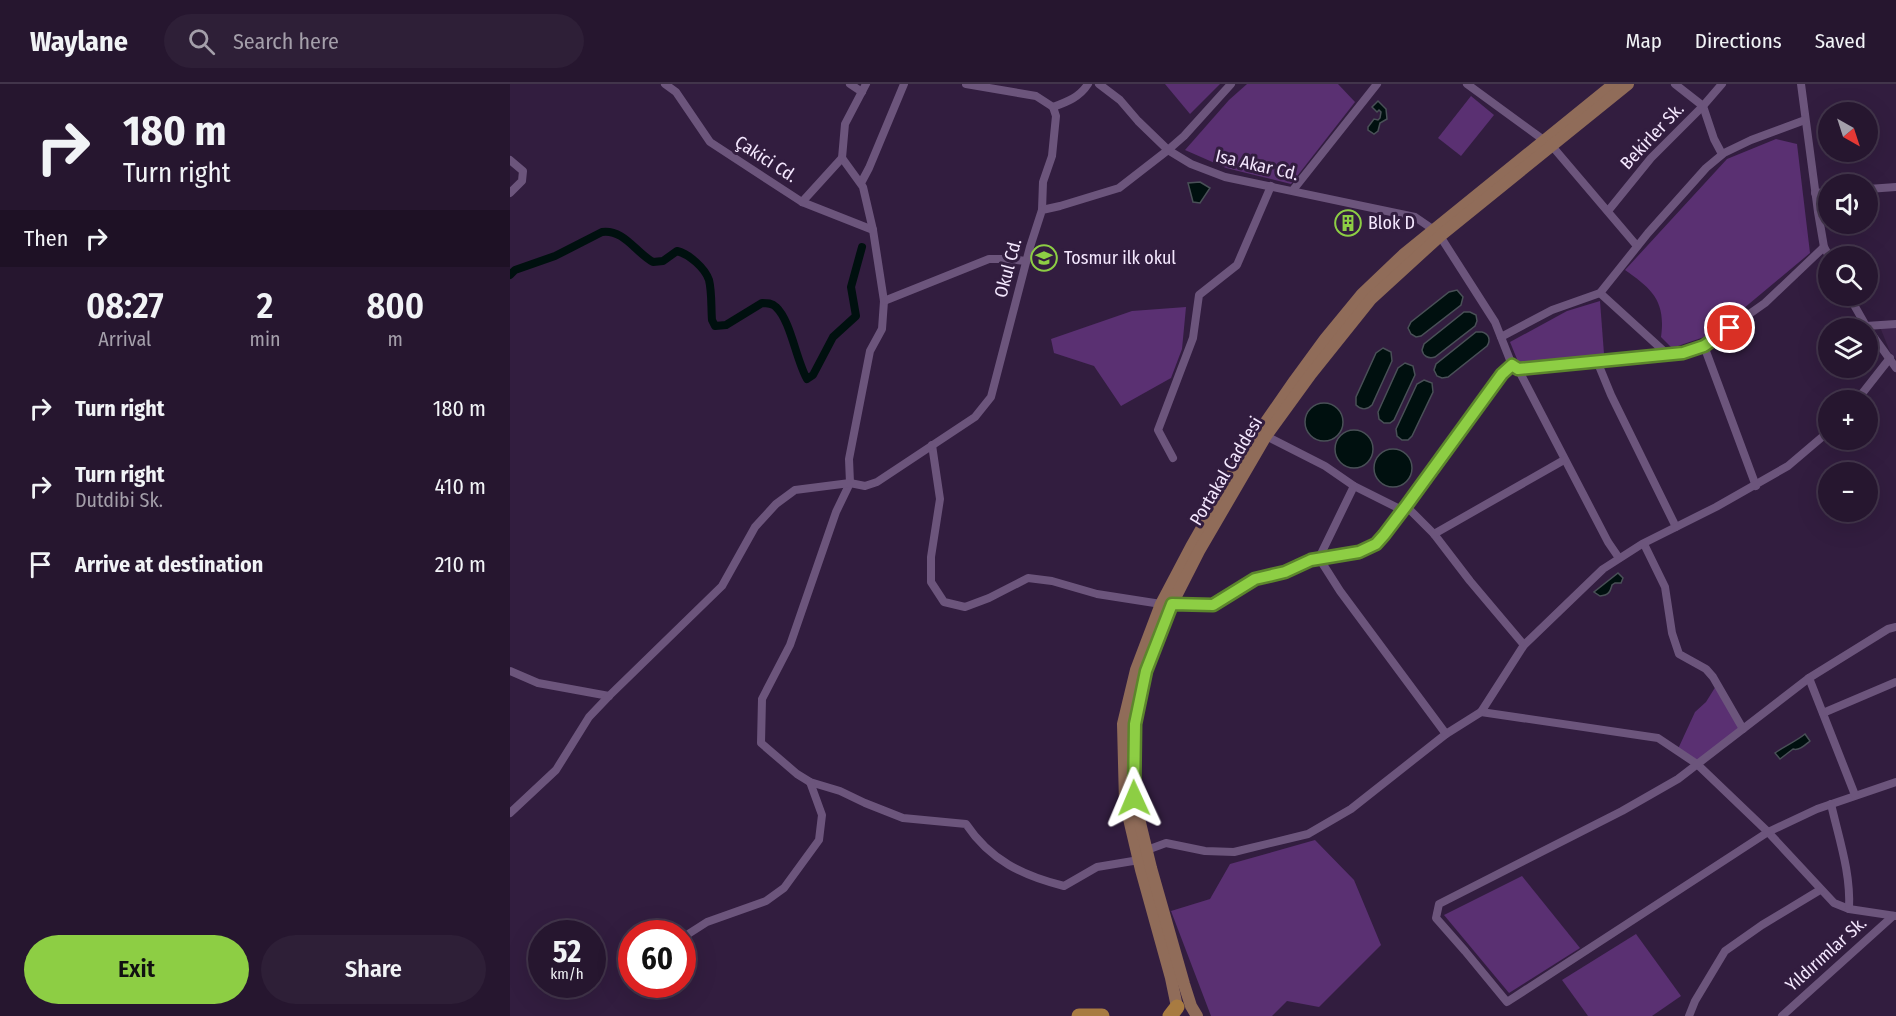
<!DOCTYPE html>
<html lang="en">
<head>
<meta charset="utf-8">
<style>
  :root { --surface:#26162f; --page:#2e1f37; --text:#f1f3f6; --muted:#a49faa; --line:#42354b; --accent:#8dce44 }
  body { margin:0; font-family:"Fira Sans Condensed",sans-serif; background:var(--page); color:var(--text); height:100vh; display:flex; flex-direction:column; font-size:22px; white-space:nowrap }
  * { box-sizing:border-box; margin:0 }
  p { font-size:20px; color:var(--muted) }
  .icon { flex:none; width:33px; height:33px; fill:none; stroke:currentColor; stroke-width:2; stroke-linecap:round; stroke-linejoin:round }
  .map { position:relative; flex:1; overflow:hidden }
  .details { display:flex; flex-direction:column; background:var(--surface); width:510px }
  .details>* { flex:none }
  .top-card { background:#26162f; color:var(--text); overflow:hidden }
  .needle { width:39px; rotate:141deg }
  .tools { position:absolute; left:1308px; top:18px; display:grid; gap:12px }
  .tools a { display:grid; place-items:center; width:60px; height:60px; border-radius:50%; background:var(--surface); box-shadow:0 6px 24px #0002,0 0 0 2px var(--line); font-size:30px }
  .speed { position:absolute; left:18px; top:836px; display:flex; gap:12px; font-size:30px; font-weight:700; text-align:center }
  .speed>* { display:grid; place-content:center; width:78px; height:78px; border-radius:50%; background:var(--surface); box-shadow:0 6px 24px #0002,0 0 0 2px var(--line); line-height:1 }
  .speed small { font-size:15px; font-weight:400 }
  .speed .limit { border:9px solid #d22; background:#fff; color:#111 }
  .pin { position:absolute; display:grid; place-items:center; width:51px; height:51px; color:#fff; margin:-26px; border:3px solid #fff; border-radius:50%; box-shadow:0 2px 6px #0007 }
  .me { position:absolute; width:66px; margin:-33px; rotate:359deg; stroke-linejoin:round; filter:drop-shadow(0 0 4px #0008) }
  .turn { display:flex; align-items:center; gap:21px; height:126px; padding:0 24px; font-size:27px }
  .turn .icon { width:78px; height:78px; stroke-width:2.5 }
  .turn b { display:block; font-size:42px; line-height:51px }
  .then { display:flex; align-items:center; height:57px; padding:0 24px; background:#0003; gap:12px; font-size:22px }
  .eta { display:flex; justify-content:space-evenly; align-items:center; height:102px; text-align:center }
  .eta b { font-size:36px; font-weight:600; line-height:42px }
  .primary-button { display:flex; gap:12px; margin-top:auto; padding:12px 24px }
  .primary-button a { flex:1; height:69px; border-radius:36px; background:var(--accent); color:#111; font-size:24px; font-weight:600; line-height:69px; text-align:center }
  .primary-button a+a { background:var(--page); color:var(--text) }
  ul { padding:0; list-style:none }
  li { display:flex; align-items:center; gap:18px; height:78px; padding:0 24px }
  li div { flex:1 }
  li b { display:block; font-size:22px }
  li em { font-style:normal }
  header { display:flex; align-items:center; gap:36px; box-sizing:border-box; height:84px; padding:0 30px; background:var(--surface); border-bottom:2px solid var(--line) }
  header strong { font-size:28px }
  nav { display:flex; gap:33px; margin-inline-start:auto; font-size:21px }
  .search { width:420px; height:54px; background:var(--page); display:flex; align-items:center; gap:15px; box-sizing:border-box; padding:0 21px; border-radius:33px; color:var(--muted); font-size:22px }
  main { display:flex; flex:1; min-height:0 }
  .map>svg:first-child { display:block }
  .built { fill:#3d244c }
  .green { fill:#5a3072 }
  .water { fill:#00100f; stroke:#495057; stroke-width:1.5 }
  .lines { fill:none; stroke-linecap:round; stroke-linejoin:round }
  .canal { stroke:#00100f; stroke-width:8 }
  .street { stroke:#6c557c; stroke-width:8 }
  .primary { stroke:#906c59; stroke-width:12 }
  .highway { stroke:#a87b41; stroke-width:15 }
  .route-casing { stroke:#5c862c; stroke-width:15 }
  .route { stroke:#8dce44; stroke-width:10 }
  .labels { text-anchor:middle; dominant-baseline:central; stroke-width:6; stroke-linejoin:round; paint-order:stroke }
  .street-label { font-size:18px; fill:#f4e7fe; stroke:#321d3f }
  .poi-label { font-size:18px; fill:#f4e7fe; stroke:#321d3f; text-anchor:start }
</style>
</head>
<body>
<header>
<strong>Waylane</strong>
<div class="search"><svg class="icon" aria-label="search" viewBox="0 0 24 24"><circle cx="10" cy="10" r="6"/><path d="M15 15l6 6"/></svg>Search here</div>
<nav><a>Map</a><a>Directions</a><a>Saved</a></nav>
</header>
<main>
<section class="details">
<div class="top-card">
<div class="turn"><svg class="icon" aria-label="right" viewBox="0 0 24 24"><path d="M7 20v-9h11M14 6l5 5-5 5"/></svg><div><b>180 m</b>Turn right</div></div>
<div class="then">Then<svg class="icon" aria-label="right" viewBox="0 0 24 24"><path d="M7 20v-9h11M14 6l5 5-5 5"/></svg></div>
</div>
<div class="eta">
<div><b>08:27</b><p>Arrival</p></div>
<div><b>2</b><p>min</p></div>
<div><b>800</b><p>m</p></div>
</div>
<ul>
<li><svg class="icon" aria-label="right" viewBox="0 0 24 24"><path d="M7 20v-9h11M14 6l5 5-5 5"/></svg><div><b>Turn right</b></div><em>180 m</em></li>
<li><svg class="icon" aria-label="right" viewBox="0 0 24 24"><path d="M7 20v-9h11M14 6l5 5-5 5"/></svg><div><b>Turn right</b><p>Dutdibi Sk.</p></div><em>410 m</em></li>
<li><svg class="icon" aria-label="arrive" viewBox="0 0 24 24"><path d="M6 21V4h12l-3 4 3 4H6"/></svg><div><b>Arrive at destination</b></div><em>210 m</em></li>
</ul>
<div class="primary-button"><a>Exit</a><a>Share</a></div>
</section>
<div class="map">
<svg width="1386" height="932" viewBox="0 0 1386 932">
  <rect width="100%" height="100%" fill="#321d3f"/>
  <!-- built -->
  <polygon class="built" points="1370,243 1386,243 1386,275 1380,268"/>
  <!-- green -->
  <g class="green">
    <polygon points="655,0 710,0 680,30"/>
    <polygon points="737,0 828,0 845,18 781,100 716,84 675,66 719,16"/>
    <polygon points="961,12 984,31 951,72 928,54"/>
    <path d="M1266 55 1287 60 1300 169 1203 250 1162 264 1151 253C1156 217 1142 205 1115 186L1217 75Z"/>
    <polygon points="1090,217 1094,270 1009,280 1000,258 1057,227"/>
    <polygon points="676,223 672,265 661,294 611,322 584,282 544,269 541,255 622,227"/>
    <polygon points="1206,602 1230,645 1187,678 1168,665 1185,628 1196,618"/>
    <polygon points="805,756 844,796 871,861 809,923 777,917 762,932 701,932 661,827 700,815 720,780"/>
    <polygon points="1012,792 1070,864 999,909 934,831"/>
    <polygon points="1126,850 1171,912 1142,932 1078,932 1052,896"/>
  </g>
  <!-- water -->
  <g class="water">
    <polygon points="868,17 876,25 877,35 870,39 868,47 864,50 858,46 858,43 864,35 868,36 870,34 871,28 869,26 867,28 862,23"/>
    <polygon points="690,98 700,104 690,119 683,118 678,99"/>
    <polygon points="947,206 953,213 951,221 911,252 906,253 901,250 898,244 901,238 939,208"/>
    <path d="M954 228H960L966 231 967 237 965 242 925 273C918 275 913 272 912 266L914 260Z"/>
    <path d="M966 248H972C979 250 981 256 977 262L938 293 932 294 927 292 924 286 926 280Z"/>
    <path d="M873 264 881 268 882 277 862 321C857 326 851 326 846 321V313L866 269Z"/>
    <polygon points="895,279 903,282 905,291 884,336 880,339 874,339 869,335 868,328 888,284"/>
    <polygon points="914,296 922,299 923,308 902,352 898,356 892,356 887,352 886,345 907,300"/>
    <circle cx="814" cy="338" r="19"/>
    <circle cx="844" cy="365" r="19"/>
    <circle cx="883" cy="384" r="19"/>
    <path d="M1108 489 1113 494 1111 499H1105L1102 501C1100 509 1098 511 1090 512L1084 508Z"/>
    <path d="M1295 650 1300 657C1295 661 1289 667 1283 665L1270 675 1265 669C1276 661 1285 658 1295 650Z"/>
  </g>
  <g class="lines">
    <!-- canal -->
    <path class="canal" d="M0 191 5 186 45 172 92 148C114 145 126 169 143 178L153 177 167 167C179 170 195 184 199 196 202 208 201 224 202 236L205 242 216 241 252 219C257 219 262 219 266 223 281 237 286 276 297 295L303 291 323 253 346 232 341 203 352 163"/>
    <!-- street -->
    <g class="street">
      <polyline points="155,0 166,8 200,58 292,118 363,146"/>
      <polyline points="340,0 352,8"/>
      <path d="M356 0 335 40 332 74 353 103 363 146 374 217 372 245 360 267 339 375 340 399 326 428 280 561 252 615 251 659 287 690 300 698 330 707 355 719 393 734 456 740C480 776 513 792 554 802L587 783 629 776 637 766 656 759 695 767 724 768 798 750 841 725 936 650 971 628 1148 654 1187 680 1258 748 1324 819 1339 825 1386 832"/>
      <polyline points="456,0 526,12 543,23"/>
      <polyline points="589,0 610,16 628,37 658,66 681,80 715,93 905,133 924,146"/>
      <polyline points="957,0 1035,57"/>
      <polyline points="1165,0 1193,22 1204,55 1212,70"/>
      <polyline points="1291,0 1308,128 1314,163 1319,172"/>
      <polyline points="1042,62 1127,162"/>
      <polyline points="0,76 13,87 12,97 0,109"/>
      <polyline points="351,99 359,84 394,0"/>
      <polyline points="1358,105 1386,103"/>
      <polyline points="783,106 867,0"/>
      <polyline points="1305,109 1318,108"/>
      <polyline points="292,118 332,74"/>
      <path d="M532 126 533 98 542 72 546 32 543 23C557 18 570 13 578 0"/>
      <polyline points="1098,127 1141,74 1193,22 1212,0"/>
      <polyline points="930,152 985,238 1002,281 1008,285 1098,458 1109,474"/>
      <polyline points="1090,209 1157,270"/>
      <polyline points="1339,212 1356,242 1386,284"/>
      <polyline points="374,217 479,175 498,175 516,177"/>
      <polyline points="1356,242 1386,240"/>
      <polyline points="991,253 1042,226 1090,209 1138,149 1196,84 1214,69 1241,56 1295,36"/>
      <polyline points="1194,262 1246,402"/>
      <polyline points="1087,277 1101,311 1166,443"/>
      <polyline points="1008,285 1173,269 1194,262 1255,219 1314,163"/>
      <polyline points="1347,316 1380,274"/>
      <polyline points="756,352 815,382 844,402 892,426 896,422 924,450 960,497 1014,561"/>
      <polyline points="422,361 430,415 421,473 421,498 434,518 455,523 479,514 518,494 542,497 587,510 651,520"/>
      <polyline points="663,374 648,346 683,254 689,211 727,181 761,102"/>
      <polyline points="844,402 809,474 830,507 936,650"/>
      <polyline points="896,422 992,290 1002,281"/>
      <polyline points="924,450 1054,376"/>
      <polyline points="1134,460 1155,503 1162,549 1169,570 1196,585 1203,593 1233,645"/>
      <polyline points="662,520 703,521 745,495 775,488 801,476 849,468 866,460 875,451 892,426"/>
      <polyline points="1386,543 1378,545 1299,594 1168,695 1112,727 929,820 926,834 955,867 997,918 1258,748 1307,725 1386,698"/>
      <polyline points="0,587 28,599 99,612"/>
      <polyline points="1299,594 1345,711"/>
      <polyline points="971,628 1014,561 1093,485 1132,460 1206,423 1278,382 1318,348"/>
      <polyline points="1313,629 1386,598"/>
      <path d="M1321 720C1329 755 1341 789 1339 825"/>
      <polyline points="0,729 46,686 79,633 99,612 212,502 245,443 266,420 285,406 340,399 355,402 367,398 465,333 481,313 520,163 532,126 550,122 609,104 658,66 674,52 721,0"/>
      <polyline points="172,854 197,838 256,817 274,804 309,756 312,731 300,698"/>
      <polyline points="1179,932 1185,917 1215,867 1252,841 1310,806"/>
      <polyline points="1272,932 1383,832"/>
    </g>
    <!-- primary -->
    <g class="primary">
      <polyline points="667,923 661,894 631,786 615,718 613,640 626,586 651,520 681,463 735,368 785,296 815,255 852,210 893,171 1104,0"/>
      <polyline points="687,932 681,922 674,900 641,784 624,714 625,640 636,587 662,520 689,467 756,352 801,290 861,215 930,152 1118,0"/>
    </g>
    <!-- highway -->
    <g class="highway">
      <polyline points="569,932 592,932"/>
      <polyline points="660,932 667,923"/>
    </g>
  </g>
  <g class="lines">
    <!-- route casing -->
    <g class="route-casing">
      <polyline id="route" points="624,714 625,640 636,587 662,520 703,521 745,495 775,488 801,476 849,468 866,460 874,451 896,422 992,290 1002,281 1008,285 1173,269 1194,262 1220,244"/>
    </g>
    <!-- route -->
    <use href="#route" class="route"/>
  </g>
  <!-- icons -->
  <defs>
    <g id="building-ring" transform="scale(1.35)"><circle r="9.5" fill="#321d3f" stroke="#8dce44" stroke-width="1.5"/><path d="M-4-6H4V6H1V3H-1V6H-4ZM-2.5-4.3h1.7v1.8h-1.7ZM.8-4.3h1.7v1.8H.8ZM-2.5-1h1.7V.8h-1.7ZM.8-1h1.7V.8H.8Z" fill="#8dce44"/></g>
    <g id="school-ring" transform="scale(1.35)"><circle r="9.5" fill="#321d3f" stroke="#8dce44" stroke-width="1.5"/><path d="M0-5L7-2L0 1L-7-2ZM-4 1L0 2.5L4 1V4Q0 6-4 4Z" fill="#8dce44"/></g>
  </defs>
  <g fill-rule="evenodd">
    <use href="#building-ring" x="838" y="139"/>
    <use href="#school-ring" x="534" y="174"/>
  </g>
  <g class="labels">
    <!-- street labels -->
    <g class="street-label">
      <text transform="translate(1142 52) rotate(-47)">Bekirler Sk.</text>
      <text transform="translate(256 75) rotate(33)">Çakici Cd.</text>
      <text transform="translate(747 81) rotate(13)">Isa Akar Cd.</text>
      <text transform="translate(498 184) rotate(-75)">Okul Cd.</text>
      <text transform="translate(716 387) rotate(-59)">Portakal Caddesi</text>
      <text transform="translate(1316 870) rotate(-42)">Yıldırımlar Sk.</text>
    </g>
    <!-- poi labels -->
    <g class="poi-label">
      <text x="858" y="139">Blok D</text>
      <text x="554" y="174">Tosmur ilk okul</text>
    </g>
  </g>
</svg>
<div class="tools">
<a><svg class="needle" viewBox="-14 -14 28 28"><path d="M0-13l5 13h-10z" fill="#e53935"/><path d="M0 13l5-13h-10z" fill="#a49faa"/></svg></a>
<a><svg class="icon" aria-label="sound" viewBox="0 0 24 24"><path d="M4 9h4l5-4v14l-5-4H4zM17 9q2 3 0 6"/></svg></a>
<a><svg class="icon" aria-label="search" viewBox="0 0 24 24"><circle cx="10" cy="10" r="6"/><path d="M15 15l6 6"/></svg></a>
<a><svg class="icon" aria-label="layers" viewBox="0 0 24 24"><path d="M12 4l9 5-9 5-9-5zM3 14l9 5 9-5"/></svg></a>
<a>+</a>
<a>−</a>
</div>
<div class="speed"><div>52<small>km/h</small></div><div class="limit">60</div></div>
<div class="pin" style="left:1220px;top:244px;background:#d93025"><svg class="icon" aria-label="arrive" viewBox="0 0 24 24"><path d="M6 21V4h12l-3 4 3 4H6"/></svg></div>
<svg class="me" style="left:624px;top:714px" viewBox="-20 -20 40 40"><path d="M0-17L14 15 0 8-14 15z" fill="#8dce44" stroke="#fff" stroke-width="4"/></svg>
</div>
</main>
</body>
</html>
